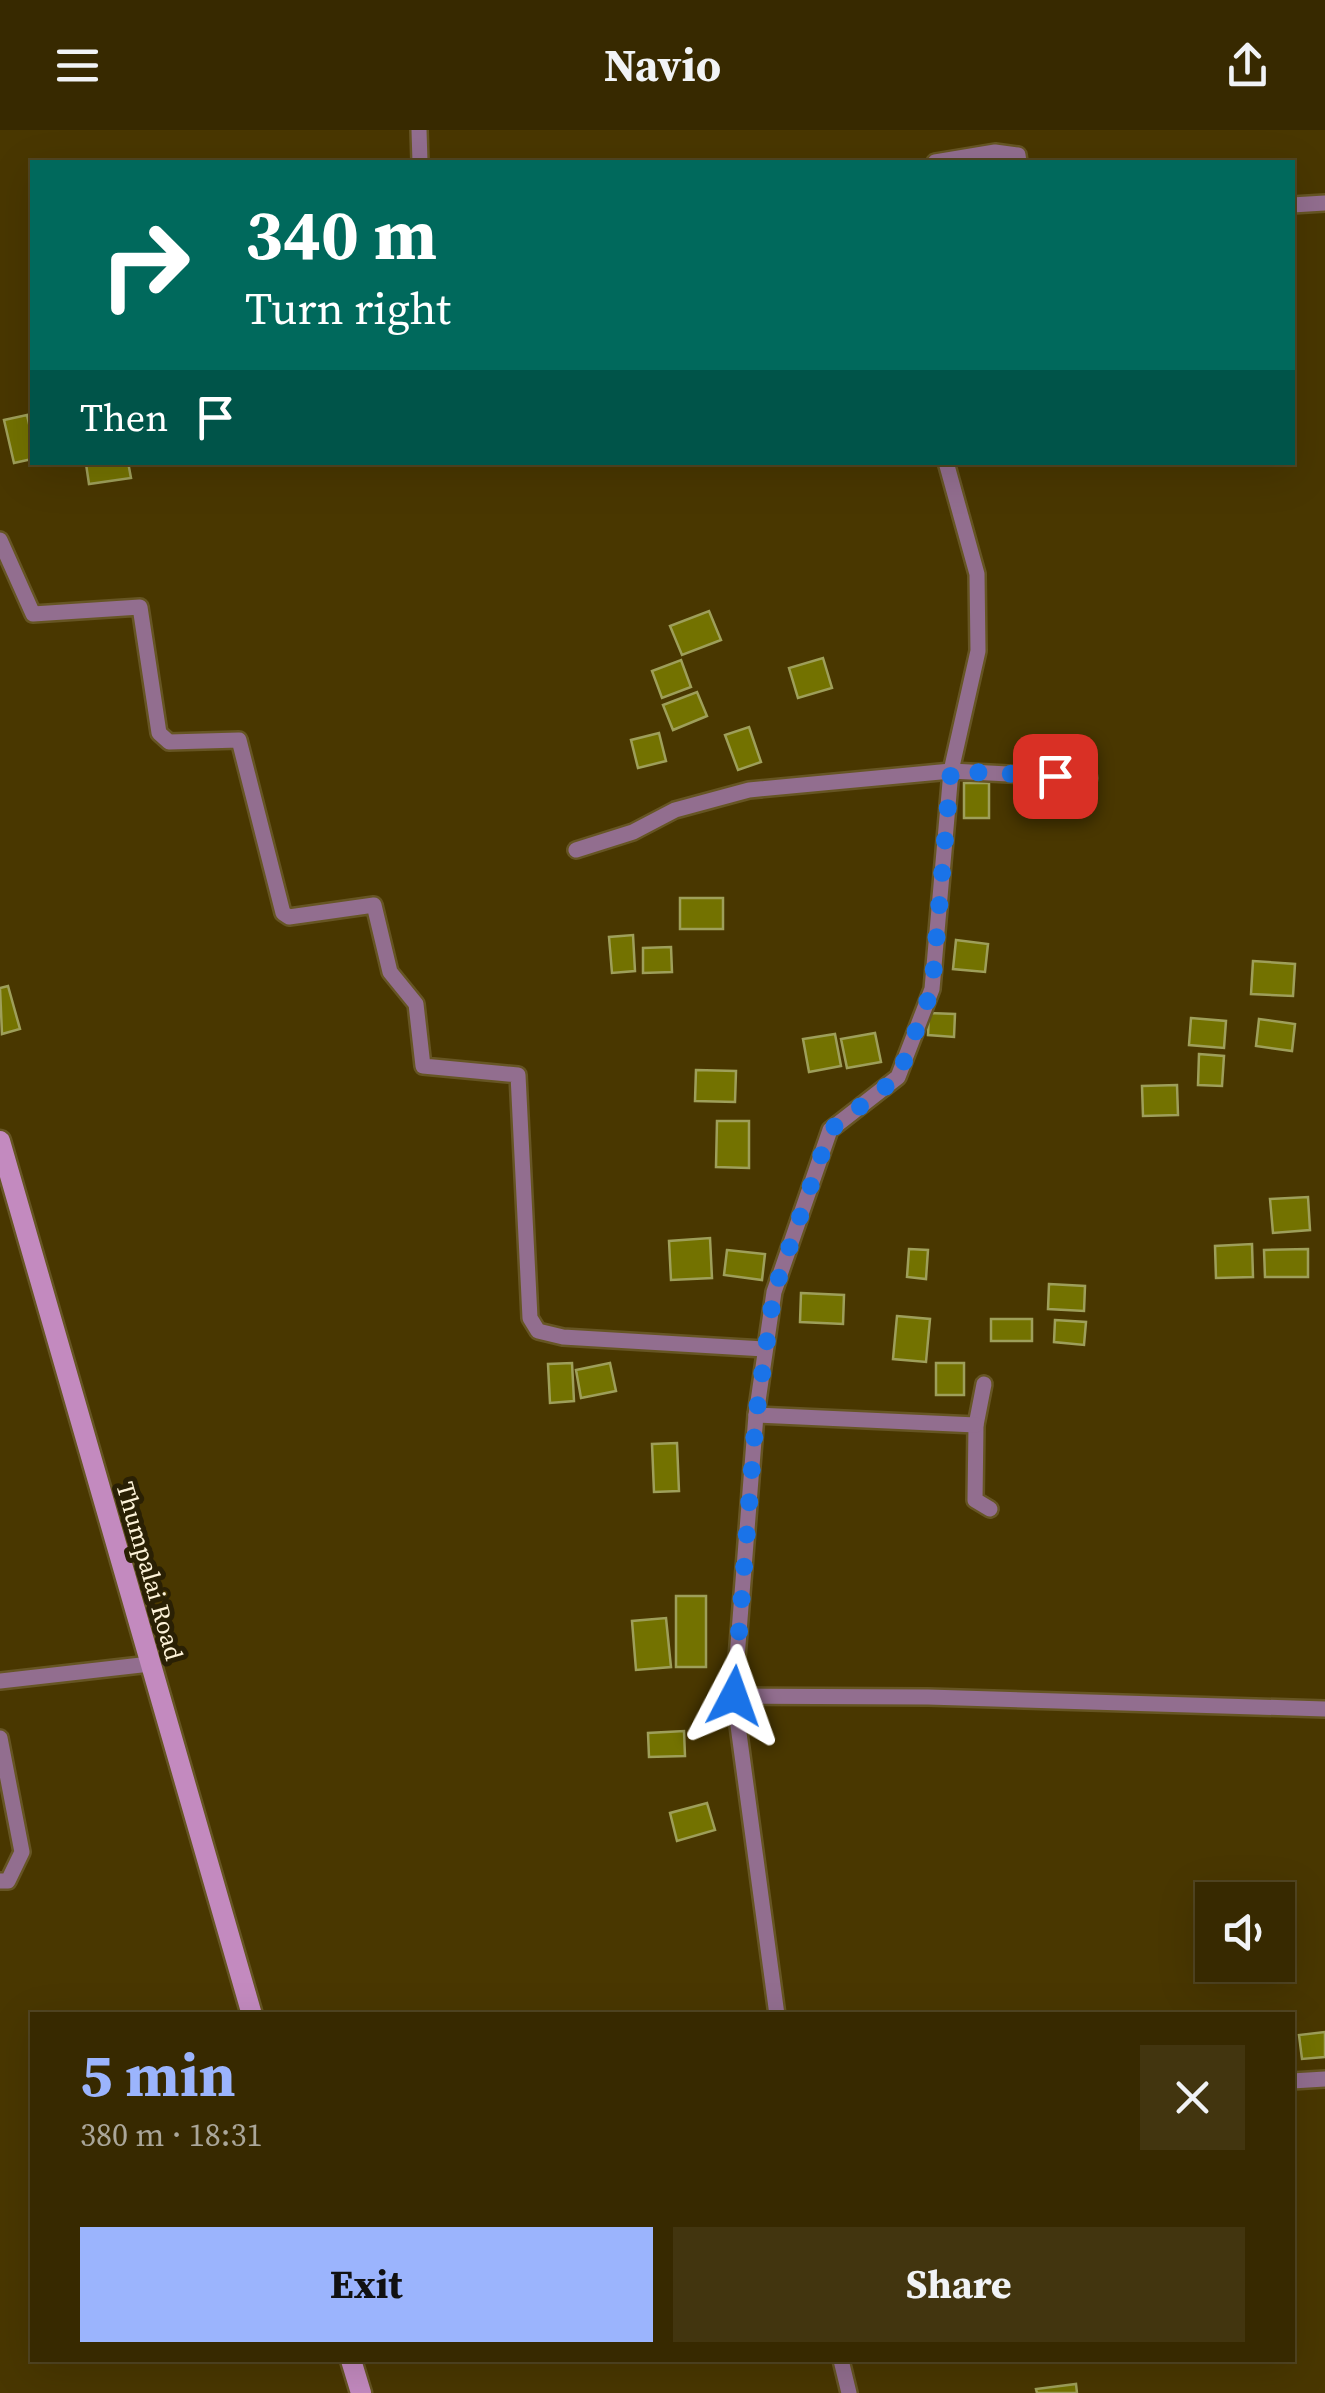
<!DOCTYPE html>
<html lang="en">
<head>
<meta charset="utf-8">
<style>
  :root { --surface:#372900; --page:#42350f; --text:#f1f3f6; --muted:#aaa699; --line:#514522; --accent:#9bb4fd }
  body { margin:0; font-family:"Source Serif 4",serif; background:var(--page); color:var(--text); height:100vh; display:flex; flex-direction:column; font-size:38px; white-space:nowrap }
  * { box-sizing:border-box; margin:0 }
  p { font-size:32px; color:var(--muted) }
  .icon { flex:none; width:55px; height:55px; fill:none; stroke:currentColor; stroke-width:2; stroke-linecap:round; stroke-linejoin:round }
  .map { position:relative; flex:1; overflow:hidden }
  .drawer { position:absolute; left:30px; top:1882px; width:1265px; height:350px; display:flex; flex-direction:column; background:var(--surface); border-radius:0px; box-shadow:0 10px 40px #0002,0 0 0 2px var(--line) }
  .drawer>* { flex:none }
  .hud { position:absolute; left:30px; top:30px; width:1265px; height:305px; border-radius:0px; box-shadow:0 10px 40px #0002,0 0 0 2px var(--line); background:#00695c; color:#fff; overflow:hidden }
  .controls { position:absolute; left:1195px; top:1752px; display:grid; gap:20px }
  .controls a { display:grid; place-items:center; width:100px; height:100px; border-radius:0px; background:var(--surface); box-shadow:0 10px 40px #0002,0 0 0 2px var(--line); font-size:50px }
  .pin { position:absolute; display:grid; place-items:center; width:85px; height:85px; color:#fff; margin:-42px; border-radius:20px; box-shadow:0 5px 15px #0006 }
  .me { position:absolute; width:110px; margin:-55px; rotate:4deg; stroke-linejoin:round; filter:drop-shadow(0 0 8px #0008) }
  .turn { display:flex; align-items:center; gap:35px; height:210px; padding:0 50px; font-size:45px }
  .turn .icon { width:130px; height:130px; stroke-width:2.5 }
  .turn b { display:block; font-size:70px; line-height:85px }
  .then { display:flex; align-items:center; height:95px; padding:0 50px; background:#0003; gap:20px; font-size:38px }
  .round { display:grid; place-items:center; flex:none; width:105px; height:105px; border-radius:0px; background:var(--page) }
  .overview { display:flex; align-items:center; justify-content:space-between; height:170px; padding:0 50px }
  h1 { font-size:60px; font-weight:700; line-height:75px; color:var(--accent) }
  .action { display:flex; gap:20px; margin-top:auto; padding:20px 50px }
  .action a { flex:1; height:115px; border-radius:0px; background:var(--accent); color:#111; font-size:40px; font-weight:700; line-height:115px; text-align:center }
  .action a+a { background:var(--page); color:var(--text) }
  header { display:flex; justify-content:space-between; align-items:center; height:130px; padding:0 50px; background:var(--surface); font-size:45px; font-weight:700 }
  .map>svg:first-child { display:block }
  .building { fill:#737200; stroke:#9e9f5a; stroke-width:2.5 }
  .lines { fill:none; stroke-linecap:round; stroke-linejoin:round }
  .street-casing { stroke:#665523; stroke-width:20 }
  .secondary-casing { stroke:#665523; stroke-width:25 }
  .street { stroke:#926e8f; stroke-width:15 }
  .secondary { stroke:#c38abf; stroke-width:20 }
  .route { stroke:#1a73e8; stroke-width:18; stroke-dasharray:0 32.4 }
  .labels { text-anchor:middle; dominant-baseline:central; stroke-width:10; stroke-linejoin:round; paint-order:stroke }
  .street-label { font-size:25px; fill:#fdf2d8; stroke:#2a2004 }
</style>
</head>
<body>
<header><svg class="icon" aria-label="menu" viewBox="0 0 24 24"><path d="M4 6h16M4 12h16M4 18h16"/></svg>Navio<svg class="icon" aria-label="share" viewBox="0 0 24 24"><path d="M12 15V3M7 8l5-5 5 5M5 13v7h14v-7"/></svg></header>
<div class="map">
<svg width="1325" height="2263" viewBox="0 0 1325 2263">
  <rect width="100%" height="100%" fill="#493700"/>
  <!-- building -->
  <g class="building">
    <polygon points="27,285 32,307 32,329 14,333 4,290"/>
    <polygon points="128,332 131,348 89,354 86,334"/>
    <polygon points="709,481 721,510 682,525 670,496"/>
    <polygon points="823,528 832,558 798,568 789,538"/>
    <polygon points="681,530 691,557 662,568 652,541"/>
    <polygon points="697,562 707,586 673,600 663,575"/>
    <polygon points="749,597 761,632 738,640 725,605"/>
    <polygon points="659,603 666,631 638,638 631,610"/>
    <rect x="964" y="653" width="25" height="35"/>
    <rect x="680" y="768" width="43" height="31"/>
    <polygon points="633,805 635,841 612,843 609,807"/>
    <polygon points="956,810 988,814 985,842 953,839"/>
    <polygon points="671,817 672,842 643,843 643,818"/>
    <polygon points="1253,831 1295,834 1293,866 1251,864"/>
    <polygon points="8,856 20,899 2,904 0,858"/>
    <polygon points="929,883 955,884 954,907 928,905"/>
    <polygon points="1191,888 1226,891 1224,918 1189,915"/>
    <polygon points="1259,889 1295,894 1292,921 1256,916"/>
    <polygon points="875,903 881,932 847,938 841,909"/>
    <polygon points="835,904 841,936 809,942 803,909"/>
    <polygon points="1199,924 1224,926 1222,956 1198,955"/>
    <polygon points="696,940 736,941 735,972 695,971"/>
    <polygon points="1177,955 1178,985 1143,986 1142,956"/>
    <polygon points="717,991 749,991 749,1038 716,1037"/>
    <polygon points="1308,1067 1310,1100 1273,1103 1270,1069"/>
    <polygon points="710,1108 712,1148 671,1150 669,1111"/>
    <polygon points="1252,1114 1253,1147 1216,1148 1215,1116"/>
    <polygon points="909,1119 928,1120 926,1149 907,1147"/>
    <polygon points="1308,1119 1308,1147 1265,1147 1264,1120"/>
    <polygon points="727,1120 765,1124 762,1150 724,1145"/>
    <polygon points="1049,1154 1085,1156 1084,1181 1048,1179"/>
    <polygon points="801,1163 844,1165 843,1194 800,1192"/>
    <polygon points="897,1186 930,1189 926,1232 893,1229"/>
    <rect x="991" y="1189" width="41" height="22"/>
    <polygon points="1055,1190 1086,1192 1084,1215 1054,1212"/>
    <polygon points="572,1233 574,1271 550,1273 548,1234"/>
    <polygon points="610,1233 616,1261 581,1268 576,1240"/>
    <rect x="936" y="1233" width="28" height="32"/>
    <polygon points="677,1313 679,1361 654,1362 652,1314"/>
    <rect x="676" y="1466" width="30" height="71"/>
    <polygon points="666,1488 671,1537 636,1540 632,1491"/>
    <polygon points="684,1601 685,1626 649,1627 648,1603"/>
    <polygon points="707,1673 715,1700 677,1711 670,1683"/>
    <polygon points="1325,1902 1325,1927 1302,1929 1299,1905"/>
    <polygon points="1076,2254 1077,2263 1037,2263 1036,2259"/>
  </g>
  <g class="lines">
    <!-- street casing -->
    <g class="street-casing">
      <g id="street">
        <polyline points="419,0 420,32"/>
        <polyline points="935,32 995,22 1018,25 1019,32"/>
        <polyline points="1292,75 1325,73"/>
        <polyline points="0,410 33,484 140,477 159,603 169,612 239,610 283,783 289,787 374,775 390,842 416,874 423,936 518,945 530,1188 538,1201 563,1207 765,1219"/>
        <polyline points="576,720 633,702 675,680 749,660 951,641 1089,648"/>
        <polyline points="984,1254 976,1295 975,1370 990,1379"/>
        <polyline points="756,1285 976,1295"/>
        <polyline points="0,1551 150,1534"/>
        <polyline points="734,1566 928,1567 1325,1579"/>
        <polyline points="0,1608 22,1722 8,1751 0,1751"/>
        <polyline points="777,1885 734,1566 756,1285 774,1162 830,1000 898,947 932,859 951,641 978,521 977,444 946,332"/>
        <polyline points="1292,1951 1325,1949"/>
        <polyline points="841,2230 849,2263"/>
      </g>
    </g>
    <!-- secondary casing -->
    <g class="secondary-casing">
      <g id="secondary">
        <polyline points="0,1011 252,1885"/>
        <polyline points="351,2230 361,2263"/>
      </g>
    </g>
    <!-- street -->
    <use href="#street" class="street"/>
    <!-- secondary -->
    <use href="#secondary" class="secondary"/>
  </g>
  <g class="lines">
    <!-- route -->
    <polyline class="route" points="734,1566 756,1286 774,1162 830,1000 898,947 932,859 951,641 1055,646"/>
  </g>
  <g class="labels">
    <!-- street labels -->
    <g class="street-label">
      <text transform="translate(150 1441) rotate(74)">Thumpalai Road</text>
    </g>
  </g>
</svg>
<div class="controls">
<a><svg class="icon" aria-label="sound" viewBox="0 0 24 24"><path d="M4 9h4l5-4v14l-5-4H4zM17 9q2 3 0 6"/></svg></a>
</div>
<div class="pin" style="left:1055px;top:646px;background:#d93025"><svg class="icon" aria-label="arrive" viewBox="0 0 24 24"><path d="M6 21V4h12l-3 4 3 4H6"/></svg></div>
<svg class="me" style="left:734px;top:1566px" viewBox="-20 -20 40 40"><path d="M0-17L14 15 0 8-14 15z" fill="#1a73e8" stroke="#fff" stroke-width="4"/></svg>
<div class="hud">
<div class="turn"><svg class="icon" aria-label="right" viewBox="0 0 24 24"><path d="M7 20v-9h11M14 6l5 5-5 5"/></svg><div><b>340 m</b>Turn right</div></div>
<div class="then">Then<svg class="icon" aria-label="arrive" viewBox="0 0 24 24"><path d="M6 21V4h12l-3 4 3 4H6"/></svg></div>
</div>
<section class="drawer">
<div class="overview"><div><h1>5 min</h1><p>380 m · 18:31</p></div><a class="round"><svg class="icon" aria-label="close" viewBox="0 0 24 24"><path d="M6 6l12 12M18 6L6 18"/></svg></a></div>
<div class="action"><a>Exit</a><a>Share</a></div>
</section>
</div>
</body>
</html>
